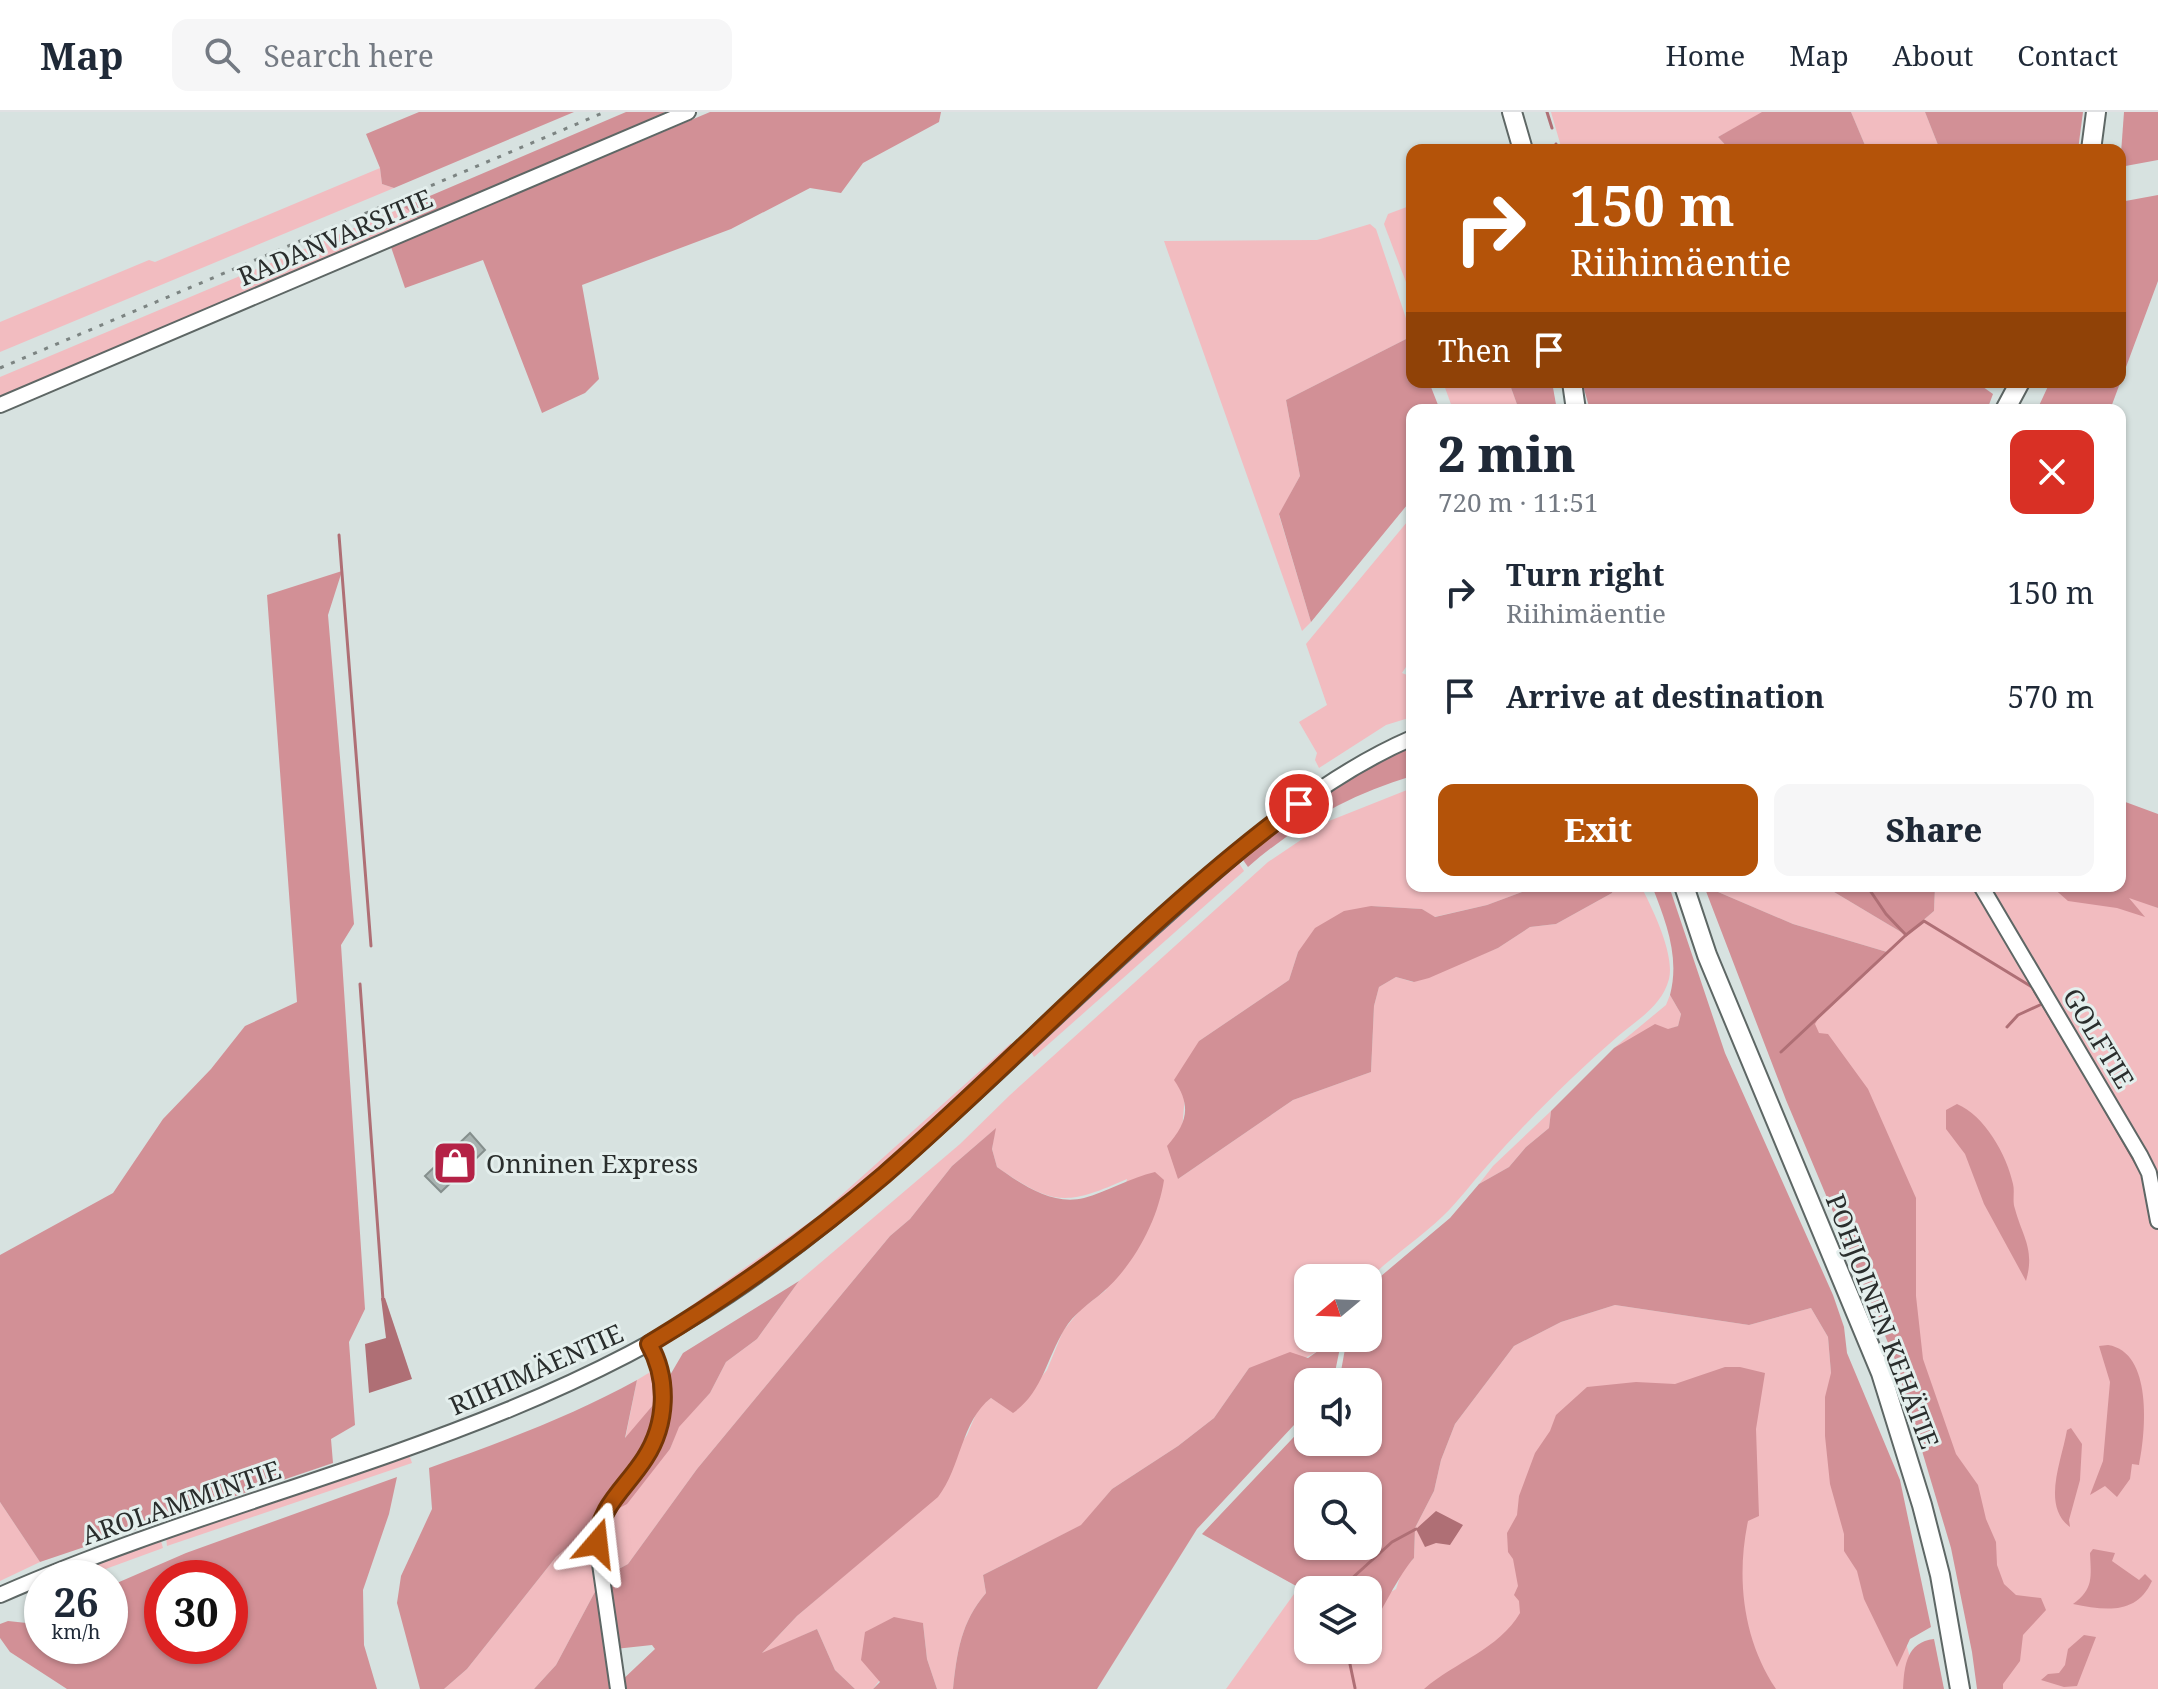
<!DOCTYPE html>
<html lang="en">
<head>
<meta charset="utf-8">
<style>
  :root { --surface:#fff; --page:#f6f6f7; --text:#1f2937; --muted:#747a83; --line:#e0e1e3; --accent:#b45309 }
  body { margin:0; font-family:"Noto Serif",serif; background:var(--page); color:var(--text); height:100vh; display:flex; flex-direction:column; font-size:30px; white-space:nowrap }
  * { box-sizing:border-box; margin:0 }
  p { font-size:26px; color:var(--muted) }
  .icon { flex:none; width:44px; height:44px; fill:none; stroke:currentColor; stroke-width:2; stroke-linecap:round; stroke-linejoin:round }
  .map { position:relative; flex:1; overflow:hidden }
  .drawer { position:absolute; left:1406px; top:292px; width:720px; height:488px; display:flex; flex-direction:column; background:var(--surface); border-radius:16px; box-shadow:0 2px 6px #0004 }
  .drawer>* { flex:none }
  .guide { position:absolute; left:1406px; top:32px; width:720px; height:244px; border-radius:16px; box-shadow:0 2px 6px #0004; background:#b45309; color:#fff; overflow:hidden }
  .needle { width:52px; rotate:251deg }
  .buttons { position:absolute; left:1294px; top:1152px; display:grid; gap:16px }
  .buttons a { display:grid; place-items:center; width:88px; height:88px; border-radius:16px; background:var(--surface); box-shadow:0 2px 6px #0004; font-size:40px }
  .speed { position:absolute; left:24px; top:1448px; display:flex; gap:16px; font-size:40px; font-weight:700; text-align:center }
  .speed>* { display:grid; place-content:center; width:104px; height:104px; border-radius:50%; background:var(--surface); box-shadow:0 2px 6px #0004; line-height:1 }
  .speed small { font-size:20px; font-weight:400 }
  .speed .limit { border:12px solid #d22; background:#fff; color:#111 }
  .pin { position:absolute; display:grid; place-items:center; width:68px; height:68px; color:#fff; margin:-34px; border:4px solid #fff; border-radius:50%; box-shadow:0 2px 8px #0007 }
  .me { position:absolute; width:88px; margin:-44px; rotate:17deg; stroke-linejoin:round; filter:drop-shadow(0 0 6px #0008) }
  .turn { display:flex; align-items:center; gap:28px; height:168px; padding:0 32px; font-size:36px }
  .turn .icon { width:104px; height:104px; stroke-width:2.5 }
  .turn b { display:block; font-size:56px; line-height:68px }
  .then { display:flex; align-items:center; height:76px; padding:0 32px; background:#0003; gap:16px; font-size:30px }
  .round { display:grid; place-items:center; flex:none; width:84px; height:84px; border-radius:16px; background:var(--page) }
  .head { display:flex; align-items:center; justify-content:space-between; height:136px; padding:0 32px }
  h1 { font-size:48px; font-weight:800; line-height:60px }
  .button { display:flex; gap:16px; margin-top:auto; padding:16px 32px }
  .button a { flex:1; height:92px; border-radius:16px; background:var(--accent); color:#fff; font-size:32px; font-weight:800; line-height:92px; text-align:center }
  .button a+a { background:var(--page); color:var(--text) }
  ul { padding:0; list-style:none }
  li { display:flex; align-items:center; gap:24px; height:104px; padding:0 32px }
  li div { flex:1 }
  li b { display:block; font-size:30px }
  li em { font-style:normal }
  header { display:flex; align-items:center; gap:48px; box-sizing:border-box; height:112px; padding:0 40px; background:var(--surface); border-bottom:2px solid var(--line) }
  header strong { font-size:38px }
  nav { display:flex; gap:44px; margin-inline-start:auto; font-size:28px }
  .search { width:560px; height:72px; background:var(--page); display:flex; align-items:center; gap:20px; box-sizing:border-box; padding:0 28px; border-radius:16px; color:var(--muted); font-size:30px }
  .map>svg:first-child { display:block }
  .green { fill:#f2bcc0 }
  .forest { fill:#d29096; fill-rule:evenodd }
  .water { fill:#af6f75 }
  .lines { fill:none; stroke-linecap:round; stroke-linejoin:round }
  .stream { stroke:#af6f75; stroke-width:3 }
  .building { fill:#a8b3b1; stroke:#858f8d; stroke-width:2 }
  .minor-casing { stroke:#5e6765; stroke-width:18 }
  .major-casing { stroke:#5e6765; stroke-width:22 }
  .minor { stroke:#fff; stroke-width:14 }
  .major { stroke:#fff; stroke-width:18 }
  .rail { stroke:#7c8482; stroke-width:3; stroke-dasharray:4 8; stroke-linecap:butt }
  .route-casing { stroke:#753606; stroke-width:20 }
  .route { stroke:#b45309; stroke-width:14 }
  .labels { text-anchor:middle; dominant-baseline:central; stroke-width:6; stroke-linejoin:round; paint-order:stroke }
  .street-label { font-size:26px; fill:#2a2e2d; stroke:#e4efed }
  .poi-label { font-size:26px; fill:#2a2e2d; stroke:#e4efed; text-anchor:start }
</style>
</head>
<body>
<header>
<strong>Map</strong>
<div class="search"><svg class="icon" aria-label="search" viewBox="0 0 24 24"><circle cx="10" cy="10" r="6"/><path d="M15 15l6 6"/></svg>Search here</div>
<nav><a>Home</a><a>Map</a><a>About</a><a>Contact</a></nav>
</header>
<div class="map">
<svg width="2158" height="1577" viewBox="0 0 2158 1577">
  <rect width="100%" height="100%" fill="#d7e2e0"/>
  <!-- green -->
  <g class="green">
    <polygon points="1551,0 1762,0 1763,1 1718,25 1730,38 1562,38"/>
    <polygon points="1851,0 1925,0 1940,38 1867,38"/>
    <polygon points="380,56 382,72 394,76 0,240 0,210 149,148 155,150"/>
    <polygon points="540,61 0,290 0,265 404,95 418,106 501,71"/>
    <polygon points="1412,93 1412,186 1384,112 1388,102"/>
    <polygon points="1370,112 1376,117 1412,224 1286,288 1300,364 1279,403 1311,510 1302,519 1164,129 1317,128"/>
    <polygon points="1443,270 1509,270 1519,298 1453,298"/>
    <polygon points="1412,404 1412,557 1406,555 1402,561 1412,565 1412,605 1386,613 1319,656 1315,648 1317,641 1299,610 1327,593 1306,532"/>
    <path d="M1412 676V774H1538L1487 793 1434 805 1422 797 1371 794 1298 840 1289 868 1199 929 1185 983 1178 1067 1293 988 1371 960 1374 894 1379 875 1396 865 1413 870 1498 836 1530 815 1556 812 1612 781 1614 774H1641C1652 796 1675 842 1669 867 1662 894 1637 908 1617 925 1572 964 1527 1009 1487 1054 1472 1070 1459 1089 1443 1104 1419 1127 1391 1145 1368 1168L1308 1166V1226H1329C1315 1252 1276 1252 1249 1256L1214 1306 1178 1334 1112 1377 1082 1413 983 1463 986 1481C961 1510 957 1540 953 1577H937L927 1547 923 1511 873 1577H855L835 1558 817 1517 760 1543 797 1504 907 1410 967 1323 979 1295 991 1286 1013 1300 1047 1258 1063 1219 1080 1198 1106 1178 1127 1067C1066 1094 1053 1094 997 1055L992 1037 995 1017 952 1054 910 1107 890 1124 697 1357 628 1452 615 1459 601 1447 602 1412 670 1337 678 1315 710 1281 726 1250 757 1227 799 1169 960 1032 1010 983 1268 750 1329 709Z"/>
    <polygon points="1237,748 1244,759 1034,945 1029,936"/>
    <polygon points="1704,774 1824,774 1906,823 1934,799 1935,774 2105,774 2158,796 2158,1577 1993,1577 1810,913 1887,840 1793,812"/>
    <polygon points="1670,883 1681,902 1678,914 1614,936 1666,893"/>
    <path d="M1011 931 1013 936C908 1032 809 1120 691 1201L688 1196 818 1104Z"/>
    <polygon points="1551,999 1549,1016 1526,1035 1509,1055 1479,1072 1493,1054"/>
    <polygon points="1615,1193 1749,1213 1811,1196 1828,1225 1831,1261 1916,1567 1916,1577 1226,1577 1299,1475 1308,1478 1308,1538 1368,1538 1368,1493 1396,1477 1402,1459 1414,1446 1415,1416 1434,1379 1441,1348 1455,1312 1514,1234 1561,1210"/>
    <polygon points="657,1256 659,1286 625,1328 637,1268"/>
    <polygon points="409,1342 412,1351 167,1434 166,1425"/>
    <polygon points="0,1390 40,1450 0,1469"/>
    <polygon points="588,1417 597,1476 556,1553 534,1577 444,1577 467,1557 556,1445"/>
    <polygon points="156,1429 161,1429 163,1436 81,1466 55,1466"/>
  </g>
  <!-- forest -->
  <g class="forest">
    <polygon points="419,0 574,0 394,76 382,72 380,56 366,22"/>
    <polygon points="626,0 664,0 660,10 540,61 501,71 418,106 404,95"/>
    <polygon points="710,0 941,0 939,10 863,51 841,81 810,76 731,117 582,173 599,267 585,281 542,301 483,148 405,176 391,135"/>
    <polygon points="1762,0 1851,0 1867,38 1730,38 1718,25"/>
    <polygon points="1925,0 2083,0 2078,38 1940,38"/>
    <polygon points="2124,0 2158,0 2158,48 2120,55"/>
    <polygon points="2158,83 2158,169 2110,298 2037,298 2050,270 2120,270 2120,90"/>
    <polygon points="1412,224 1412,270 1429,270 1440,298 1412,298 1412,387 1311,510 1279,402 1300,364 1286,288"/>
    <polygon points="1509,270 1552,270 1557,298 1519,298"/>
    <polygon points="1582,270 1976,270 1993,282 1987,298 1590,298"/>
    <polygon points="342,459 328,503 354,812 341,833 365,1197 349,1230 355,1313 331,1327 333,1351 40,1450 0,1390 0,1143 113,1081 163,1007 211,957 245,914 297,890 267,483"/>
    <path d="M1412 632V664C1351 682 1296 713 1248 755L1241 745 1244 743 1338 671Z"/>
    <polygon points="2120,688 2158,702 2158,796 2129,786 2145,805 2117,796 2068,789 2051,774 2120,774"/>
    <path d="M1538 774H1614L1612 781 1556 812 1530 815 1498 836 1429 866 1414 870 1396 865 1379 875 1374 894 1371 960 1293 988 1178 1067 1167 1034C1187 1012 1192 994 1174 968L1199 929 1289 868 1298 840 1315 816 1344 799 1371 794 1422 797 1435 805 1487 793Z"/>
    <path d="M1652 774H1669L1725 941 1833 1183 1844 1215 1847 1241 1900 1368 1931 1515 1910 1527 1897 1555 1864 1487 1857 1459 1844 1439V1422L1830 1372 1825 1324V1285L1831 1261 1828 1225 1811 1196 1749 1213 1615 1193 1561 1210 1514 1234 1455 1312 1441 1348 1434 1379 1415 1416 1414 1446C1400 1461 1379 1503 1368 1523V1478H1308V1495L1299 1491 1298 1475 1202 1422 1308 1310V1330H1368V1270H1339L1347 1226H1368V1175L1450 1106 1479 1072 1509 1055 1526 1035 1549 1016 1551 999 1614 936 1655 912 1668 917 1678 914 1681 902 1670 883C1680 845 1666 810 1652 774ZM1308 1374H1368V1434H1308Z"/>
    <polygon points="1704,774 1793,812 1887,840 1821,902 1815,912 1819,921 1828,922 1868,977 1916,1086 1916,1184 1923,1247 1956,1342 1978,1373 1986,1407 1996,1430 1997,1453 2004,1472 2016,1483 2041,1486 2046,1498 2023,1523 2020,1549 2003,1572 2003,1577 1977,1577 1972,1540 1951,1436 1894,1245 1786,988"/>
    <polygon points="1824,774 1935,774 1934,799 1906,823"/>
    <path d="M1957 992C1984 1003 2007 1043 2013 1072 2015 1080 2012 1089 2015 1097 2023 1126 2035 1137 2026 1169L1984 1092 1965 1042 1946 1017V998Z"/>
    <path d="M996 1016 992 1037 997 1055C1021 1072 1052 1094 1084 1086 1106 1080 1130 1066 1155 1060L1164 1068C1158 1108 1134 1153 1103 1180 1089 1192 1074 1201 1064 1218 1047 1246 1042 1281 1013 1301L991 1286C961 1309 961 1356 938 1385L797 1504 762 1541 817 1517 835 1558 855 1577H620L619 1571 655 1537 652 1533 615 1537 601 1447 615 1459 628 1452 697 1357 890 1124 910 1107 952 1054Z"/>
    <polygon points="799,1169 757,1227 726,1250 710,1281 679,1315 670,1337 627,1392 608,1402 648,1349 666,1270 683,1241"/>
    <path d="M1329 1226H1342L1335 1260 1329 1270H1308V1298L1197 1417 1097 1577H953C957 1540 961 1510 986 1481L983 1463 1081 1413 1112 1377 1178 1334 1214 1306 1249 1256 1290 1240 1308 1246 1325 1234Z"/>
    <path d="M2108 1233C2153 1240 2146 1320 2139 1353L2132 1352 2130 1367 2117 1385 2105 1374 2090 1383 2103 1349 2110 1270 2099 1234Z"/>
    <path d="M1725 1255H1740L1765 1261 1756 1317 1759 1404 1748 1409C1736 1466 1743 1528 1776 1577H1424C1455 1550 1499 1537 1520 1501L1519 1489 1514 1483 1518 1474 1513 1447 1508 1440 1507 1421 1517 1403 1519 1384 1535 1341 1550 1319 1556 1303 1587 1275 1636 1270 1675 1272Z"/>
    <path d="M637 1268 625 1326 659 1286 654 1318 641 1342 597 1400 588 1417 556 1445 467 1557 444 1577H420L397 1491 401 1464 432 1397 429 1356C501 1330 570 1305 637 1268Z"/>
    <path d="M2071 1316 2082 1332 2080 1368 2069 1408 2070 1415C2041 1394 2062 1348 2067 1318Z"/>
    <path d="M397 1365 389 1402 363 1478 364 1533 377 1577H67L10 1540 0 1526V1512L8 1509 36 1512 42 1508V1534H110V1474L186 1441ZM162 1466H230V1534H162Z"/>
    <path d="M2093 1437 2115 1441 2112 1449 2139 1468 2145 1462 2152 1469C2136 1504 2104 1498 2073 1492 2094 1477 2091 1465 2090 1441Z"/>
    <polygon points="597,1476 612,1577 534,1577 556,1553"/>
    <polygon points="894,1505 923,1511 927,1547 937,1577 873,1577 880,1570 861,1548 865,1520"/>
    <polygon points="2084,1523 2096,1525 2077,1574 2064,1575 2041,1568 2048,1562 2059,1561 2065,1553 2068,1537"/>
    <path d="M1934 1527 1944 1577H1903C1904 1553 1907 1530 1934 1527Z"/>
  </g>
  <!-- water -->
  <g class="water">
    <polygon points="381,1186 385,1186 412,1267 369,1281 365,1232 386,1226"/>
    <polygon points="1436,1399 1463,1413 1450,1433 1436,1431 1425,1435 1416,1417"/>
  </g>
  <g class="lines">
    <!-- stream -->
    <g class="stream">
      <polyline points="1547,0 1552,16"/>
      <polyline points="1556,32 1558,38"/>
      <polyline points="339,423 371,834"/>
      <polyline points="1867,774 1886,802 1906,823 1924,809 2032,875 2086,965"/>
      <polyline points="360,872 383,1188"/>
      <polyline points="2007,915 2018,903 2042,892"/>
      <polyline points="1781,940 1906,823"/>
      <polyline points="2092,975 2138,1055"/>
      <polyline points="1339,1478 1392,1430 1416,1417"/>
      <polyline points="1347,1538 1355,1576"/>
    </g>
  </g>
  <!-- building -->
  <polygon class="building" points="470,1021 485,1038 441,1080 425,1064"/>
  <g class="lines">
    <!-- minor casing -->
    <g class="minor-casing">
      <g id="minor">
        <polyline points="0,293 688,0"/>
        <polyline points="1981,774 2140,1043 2149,1061 2158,1109"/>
        <path d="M0 1483C241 1377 508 1331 729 1183 885 1078 1016 939 1155 814 1234 743 1313 669 1412 626"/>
        <path d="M618 1577 597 1431C600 1394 626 1376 645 1346 667 1312 668 1267 649 1232"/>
      </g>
    </g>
    <!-- major casing -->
    <g class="major-casing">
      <g id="major">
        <polyline points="1512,0 1523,38"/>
        <polyline points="2091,38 2096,0"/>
        <polyline points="1572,270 1576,298"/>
        <polyline points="2005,298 2020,270"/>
        <polyline points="1684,774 1707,843 1881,1261 1922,1393 1940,1463 1960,1577"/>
      </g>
    </g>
    <!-- minor -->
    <use href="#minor" class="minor"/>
    <!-- major -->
    <use href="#major" class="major"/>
    <!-- rail -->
    <polyline class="rail" points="0,256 605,0"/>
  </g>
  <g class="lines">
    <!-- route casing -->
    <g class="route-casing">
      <path id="route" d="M597 1431C599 1394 626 1376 645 1346 667 1312 669 1267 649 1232 732 1182 810 1126 884 1063 1024 941 1150 802 1299 692"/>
    </g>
    <!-- route -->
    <use href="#route" class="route"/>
  </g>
  <!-- icons -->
  <defs>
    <g id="shop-square" transform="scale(2.3)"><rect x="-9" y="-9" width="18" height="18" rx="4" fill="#b42246" stroke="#e4efed"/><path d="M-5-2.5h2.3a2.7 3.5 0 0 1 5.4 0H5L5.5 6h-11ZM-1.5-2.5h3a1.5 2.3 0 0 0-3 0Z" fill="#fff"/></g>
  </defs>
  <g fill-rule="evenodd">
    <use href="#shop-square" x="455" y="1051"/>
  </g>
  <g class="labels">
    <!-- street labels -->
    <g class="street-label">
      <text transform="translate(335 125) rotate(-23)">RADANVARSITIE</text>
      <text transform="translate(2099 926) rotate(59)">GOLFTIE</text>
      <text transform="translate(1883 1209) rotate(69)">POHJOINEN KEHÄTIE</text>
      <text transform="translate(536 1257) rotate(-24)">RIIHIMÄENTIE</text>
      <text transform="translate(181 1390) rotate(-19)">AROLAMMINTIE</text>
    </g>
    <!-- poi labels -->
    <g class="poi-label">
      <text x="486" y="1051">Onninen Express</text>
    </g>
  </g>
</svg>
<div class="buttons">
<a><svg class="needle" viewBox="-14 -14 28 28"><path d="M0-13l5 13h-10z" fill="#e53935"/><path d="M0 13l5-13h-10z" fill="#747a83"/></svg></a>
<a><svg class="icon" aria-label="sound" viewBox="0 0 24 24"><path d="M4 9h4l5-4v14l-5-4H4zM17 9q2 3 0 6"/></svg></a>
<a><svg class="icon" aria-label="search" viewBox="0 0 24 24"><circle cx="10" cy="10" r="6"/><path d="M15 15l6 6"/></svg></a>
<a><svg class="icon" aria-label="layers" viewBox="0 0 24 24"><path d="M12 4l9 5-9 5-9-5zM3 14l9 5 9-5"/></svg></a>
</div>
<div class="speed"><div>26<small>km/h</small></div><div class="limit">30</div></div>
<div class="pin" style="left:1299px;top:692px;background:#d93025"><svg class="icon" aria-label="arrive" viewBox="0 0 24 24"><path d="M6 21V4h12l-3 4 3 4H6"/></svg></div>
<svg class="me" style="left:597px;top:1431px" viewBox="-20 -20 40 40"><path d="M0-17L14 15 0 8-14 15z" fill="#b45309" stroke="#fff" stroke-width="4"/></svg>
<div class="guide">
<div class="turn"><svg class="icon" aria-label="right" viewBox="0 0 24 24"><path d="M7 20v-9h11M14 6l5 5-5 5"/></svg><div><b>150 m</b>Riihimäentie</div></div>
<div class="then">Then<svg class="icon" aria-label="arrive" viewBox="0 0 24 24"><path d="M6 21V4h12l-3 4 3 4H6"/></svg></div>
</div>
<section class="drawer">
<div class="head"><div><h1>2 min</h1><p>720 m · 11:51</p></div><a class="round" style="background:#d93025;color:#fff"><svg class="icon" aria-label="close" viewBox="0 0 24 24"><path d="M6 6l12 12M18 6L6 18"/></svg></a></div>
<ul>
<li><svg class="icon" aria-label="right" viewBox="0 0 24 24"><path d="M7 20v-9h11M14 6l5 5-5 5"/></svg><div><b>Turn right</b><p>Riihimäentie</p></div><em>150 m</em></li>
<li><svg class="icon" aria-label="arrive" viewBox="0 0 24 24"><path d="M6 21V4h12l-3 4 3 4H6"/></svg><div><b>Arrive at destination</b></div><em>570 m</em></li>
</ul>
<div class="button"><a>Exit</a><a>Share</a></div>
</section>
</div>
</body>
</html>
